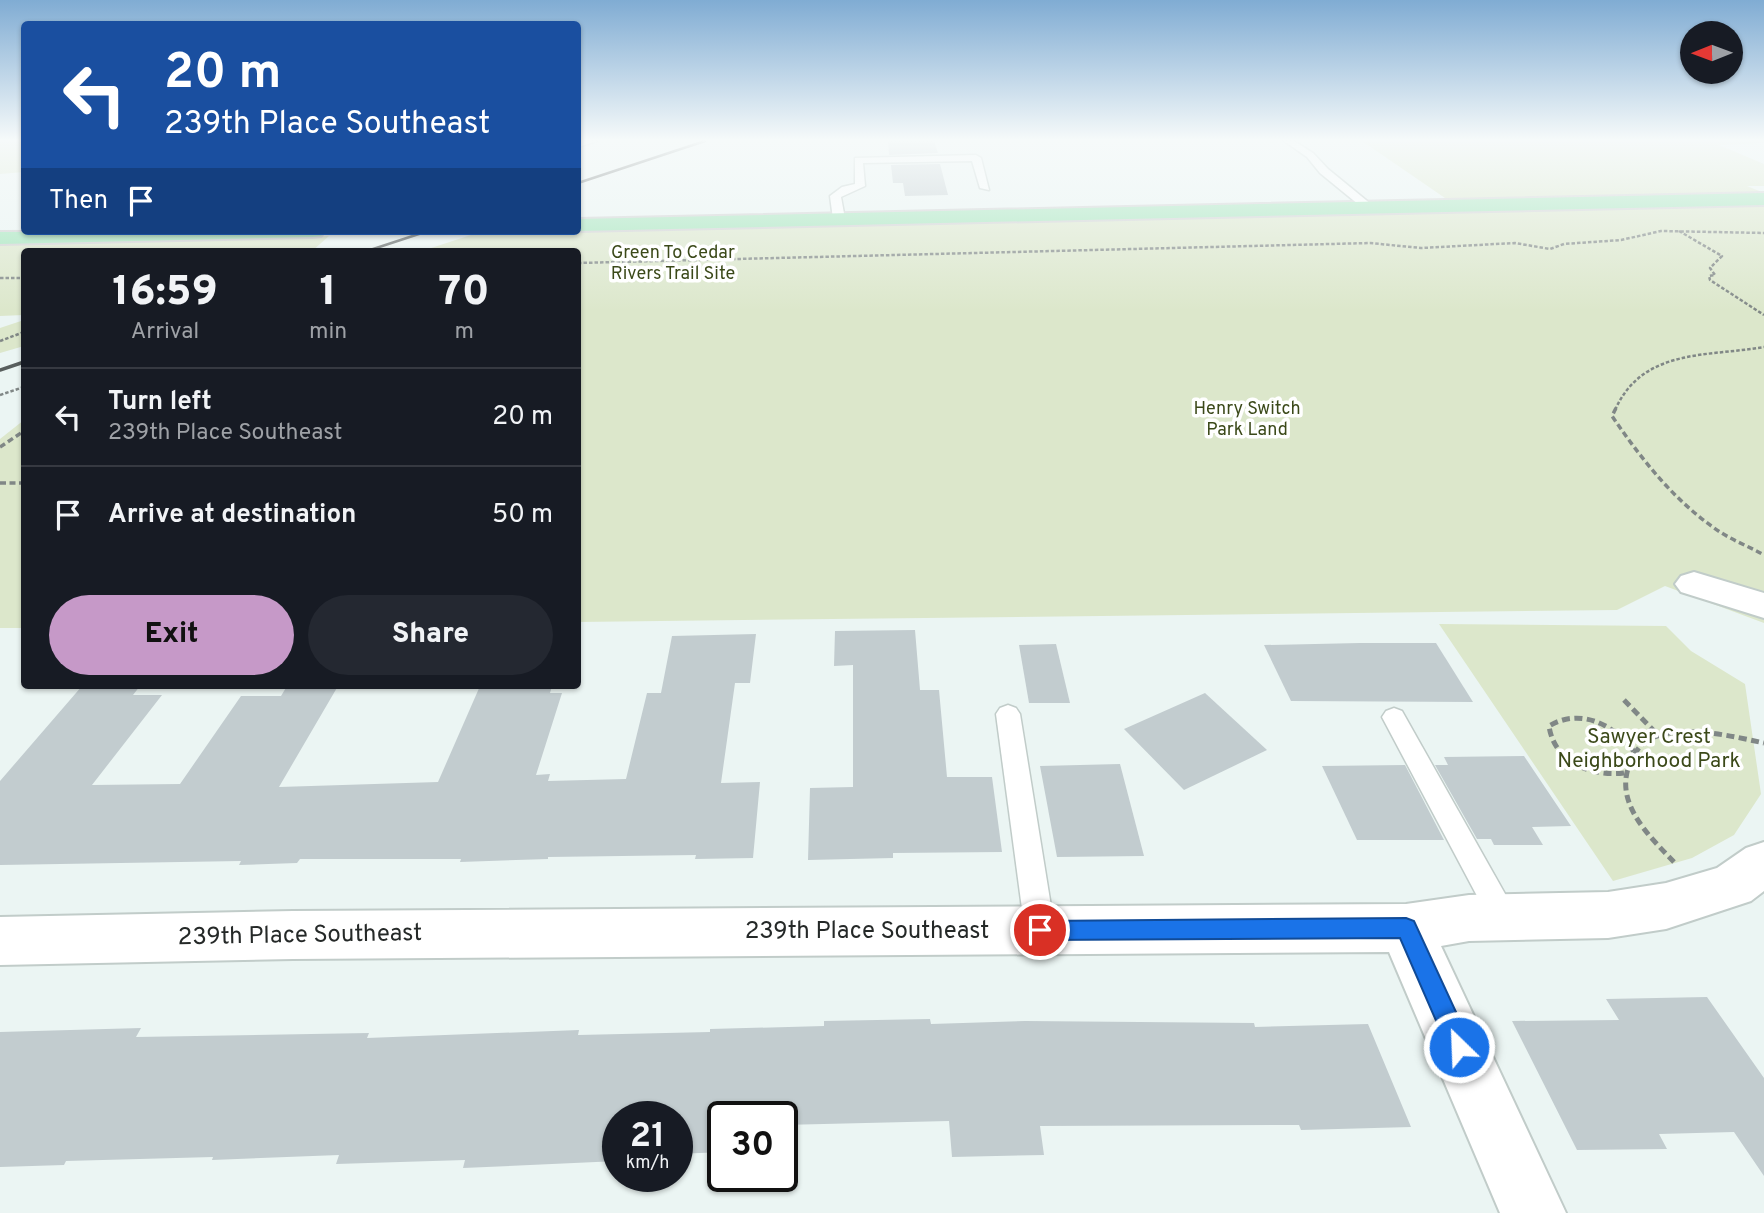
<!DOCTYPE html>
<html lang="en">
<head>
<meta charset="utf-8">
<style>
  :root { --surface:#171b24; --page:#242831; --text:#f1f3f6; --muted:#9ea1a6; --line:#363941; --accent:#c699c8 }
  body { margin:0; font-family:Overpass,sans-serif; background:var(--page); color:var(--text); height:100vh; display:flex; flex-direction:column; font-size:26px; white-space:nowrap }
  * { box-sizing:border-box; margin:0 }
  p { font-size:23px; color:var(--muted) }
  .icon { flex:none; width:38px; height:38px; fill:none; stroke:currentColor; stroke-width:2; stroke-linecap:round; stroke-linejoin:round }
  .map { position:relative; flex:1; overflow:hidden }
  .details { position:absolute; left:21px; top:248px; width:560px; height:441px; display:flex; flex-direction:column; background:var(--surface); border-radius:7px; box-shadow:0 2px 5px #0004 }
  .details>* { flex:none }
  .banner { position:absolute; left:21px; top:21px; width:560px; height:214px; border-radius:7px; box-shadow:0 2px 5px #0004; background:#1a4fa0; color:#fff; overflow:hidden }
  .needle { width:46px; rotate:269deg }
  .tools { position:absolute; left:1680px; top:21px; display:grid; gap:14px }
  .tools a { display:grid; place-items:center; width:63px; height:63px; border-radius:50%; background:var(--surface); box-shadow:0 2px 5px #0004; font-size:35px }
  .speed { position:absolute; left:602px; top:1101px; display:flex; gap:14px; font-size:35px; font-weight:700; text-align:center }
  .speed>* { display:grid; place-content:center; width:91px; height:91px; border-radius:50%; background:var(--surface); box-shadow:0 2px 5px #0004; line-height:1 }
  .speed small { font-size:18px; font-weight:400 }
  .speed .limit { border:4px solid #111; border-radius:10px; background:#fff; color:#111 }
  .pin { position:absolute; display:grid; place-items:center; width:60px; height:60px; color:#fff; margin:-30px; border:4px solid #fff; border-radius:50%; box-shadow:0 2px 7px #0007 }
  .me { position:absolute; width:77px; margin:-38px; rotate:336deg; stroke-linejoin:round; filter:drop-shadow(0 0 5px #0008) }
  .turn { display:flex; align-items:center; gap:24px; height:147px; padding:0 28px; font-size:32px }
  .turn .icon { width:91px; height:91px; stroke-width:2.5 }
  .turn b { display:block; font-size:49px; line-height:60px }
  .then { display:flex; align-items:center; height:66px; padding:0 28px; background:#0003; gap:14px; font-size:26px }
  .eta { display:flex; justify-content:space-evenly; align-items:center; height:119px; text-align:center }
  .eta b { font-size:42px; font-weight:800; line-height:49px }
  .action { display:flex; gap:14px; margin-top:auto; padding:14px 28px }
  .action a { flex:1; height:80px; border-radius:42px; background:var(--accent); color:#111; font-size:28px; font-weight:800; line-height:80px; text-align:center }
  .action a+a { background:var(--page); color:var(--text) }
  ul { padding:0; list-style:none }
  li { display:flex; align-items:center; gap:21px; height:98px; padding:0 28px; border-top:2px solid var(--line) }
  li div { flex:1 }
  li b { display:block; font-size:26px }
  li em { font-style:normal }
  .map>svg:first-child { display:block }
  .green { fill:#dce7cb }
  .building { fill:#c2cccf }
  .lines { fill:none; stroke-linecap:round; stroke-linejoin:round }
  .service-casing { stroke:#c1ccc9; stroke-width:3 }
  .minor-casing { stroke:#c1ccc9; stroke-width:4 }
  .primary-casing { stroke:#cfd0d0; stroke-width:4 }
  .path-far2 { stroke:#808786; stroke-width:2.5; stroke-dasharray:3.5 2; stroke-linecap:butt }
  .path-far1 { stroke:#808786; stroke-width:3.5; stroke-dasharray:6 3.5; stroke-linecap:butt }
  .path { stroke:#808786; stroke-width:5; stroke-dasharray:8 4.5; stroke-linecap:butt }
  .service { fill:#fff; fill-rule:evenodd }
  .minor { fill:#fff; fill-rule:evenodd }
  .primary { fill:#a0e4b8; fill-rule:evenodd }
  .rail-far1 { stroke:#595f5e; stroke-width:2.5 }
  .rail { stroke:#595f5e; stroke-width:3.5 }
  .route { fill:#1a73e8; stroke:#114b97; stroke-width:2 }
  .labels { text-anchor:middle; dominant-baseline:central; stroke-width:7; stroke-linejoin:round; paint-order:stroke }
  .far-park-label { font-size:18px; fill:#3b4919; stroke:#fff }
  .park-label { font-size:21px; fill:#3b4919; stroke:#fff }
  .near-street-label { font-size:24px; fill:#252928; stroke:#fff }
</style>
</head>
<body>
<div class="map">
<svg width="1764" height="1213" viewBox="0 0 1764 1213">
  <rect width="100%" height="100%" fill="#ebf5f3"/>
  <!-- green -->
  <g class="green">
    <polygon points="0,141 24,141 24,172 0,174"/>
    <polygon points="1362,141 1764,141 1764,143 1719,145 1764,164 1764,186 1747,186 1764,193 1764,623 1665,586 1617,610 578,622 578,252 419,252 477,233 1461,209"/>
    <polygon points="329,236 311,252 24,252 24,315 0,316 0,243"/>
    <polygon points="24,320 24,346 0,353 0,328"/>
    <polygon points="24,420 24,628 0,628 0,439"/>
    <polygon points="1439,624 1666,626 1691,651 1745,684 1761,794 1734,835 1692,858 1613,881"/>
  </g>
  <!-- building -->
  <g class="building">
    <polygon points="888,141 934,141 938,153 889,155"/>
    <polygon points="940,164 948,195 905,196 903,183 893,183 891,165"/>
    <polygon points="915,630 920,690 939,690 947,777 992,777 1002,852 893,853 893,858 808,860 810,788 853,787 853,665 834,666 835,631"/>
    <polygon points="756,634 750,683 735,683 721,783 760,782 753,858 695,859 696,855 548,857 548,859 460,862 461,859 300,859 297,863 239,865 241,861 0,865 0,781 82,686 140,686 133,695 162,695 92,785 180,784 241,696 281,696 287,686 338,686 279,787 438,782 480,686 552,686 550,693 562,693 536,775 550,774 548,781 626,779 647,693 661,693 672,636"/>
    <polygon points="1360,643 1436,643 1473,702 1291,701 1264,645"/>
    <polygon points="1056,644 1070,703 1029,703 1019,645"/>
    <polygon points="1205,693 1267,750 1184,790 1124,729"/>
    <polygon points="1524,756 1571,826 1532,827 1543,845 1494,845 1491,839 1477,839 1435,765 1448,765 1444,757"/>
    <polygon points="1120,764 1144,856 1057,857 1040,766"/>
    <polygon points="1405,765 1444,840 1357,840 1322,766"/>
    <polygon points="1707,997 1764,1078 1764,1176 1734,1132 1659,1134 1667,1149 1577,1150 1512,1021 1619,1020 1606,999"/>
    <polygon points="930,1019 931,1024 1025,1021 1254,1023 1255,1027 1368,1024 1411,1127 1301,1130 1299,1125 1040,1126 1044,1155 952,1157 949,1121 782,1125 782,1116 723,1116 723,1152 677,1154 677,1116 618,1116 618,1161 463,1168 465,1160 336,1164 339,1155 212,1160 213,1157 66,1161 64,1165 0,1167 0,1032 141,1028 136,1037 369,1033 367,1038 579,1030 578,1035 710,1032 710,1029 824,1026 824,1021"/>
  </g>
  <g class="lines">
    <!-- service casing -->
    <g class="service-casing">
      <g id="service">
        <polygon points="578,141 597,141 578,147"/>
        <polygon points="1284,141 1294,141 1313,153 1328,169 1372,205 1372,209 1364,209 1320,173 1307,157"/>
        <polygon points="976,155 981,158 989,190 980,188 972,161 863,163 865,186 841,197 845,219 839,222 833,219 830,196 842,187 855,184 855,158"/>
        <polygon points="1008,705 1016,708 1020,714 1055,931 1050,940 1040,944 1030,940 1025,931 996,714 1000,708"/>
        <polygon points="1394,708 1402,711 1513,908 1517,917 1513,926 1503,930 1493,926 1382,717 1386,711"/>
      </g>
    </g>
    <!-- minor casing -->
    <g class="minor-casing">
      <g id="minor">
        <polygon points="1694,572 1764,593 1764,618 1681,592 1675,584 1681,576"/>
        <polygon points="1764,842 1764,891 1751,901 1666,929 1608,938 1469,941 1441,946 1566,1213 1500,1213 1389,952 293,959 0,965 0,917 293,911 1406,904 1469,895 1608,892 1666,883 1717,868 1746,848"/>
      </g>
    </g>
    <!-- primary casing -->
    <g class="primary-casing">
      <g id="primary">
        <polygon points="1764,193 1764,205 578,231 577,231 578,219"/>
        <polygon points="324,231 321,236 313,237 0,244 0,232"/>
      </g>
    </g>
    <!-- path-far2 -->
    <g class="path-far2">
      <polyline points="1679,231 1722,256 1710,268 1715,275 1709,276 1710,280 1764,315"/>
      <polyline points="578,263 1370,243 1421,248 1515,243 1550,249 1564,244 1621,240 1661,231 1764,233"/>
      <polyline points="0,278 24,278"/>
      <polyline points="0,341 24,332"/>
      <polyline points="0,395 24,387"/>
      <path d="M1615 410C1643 348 1706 357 1764 347"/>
    </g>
    <!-- path-far1 -->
    <g class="path-far1">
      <path d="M1616 408 1612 416C1642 460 1675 502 1720 532 1734 541 1750 547 1764 555"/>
      <polyline points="0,447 24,431"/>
      <polyline points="0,483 24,483"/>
    </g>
    <!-- path -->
    <g class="path">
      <polyline points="1624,700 1659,736"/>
      <path d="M1624 773C1591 777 1554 762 1549 726 1581 707 1615 725 1635 753"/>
      <path d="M1674 862C1648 835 1612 801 1631 761 1637 748 1644 740 1657 736 1691 726 1731 736 1764 743"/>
    </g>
    <!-- service -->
    <use href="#service" class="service"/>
    <!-- minor -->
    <use href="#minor" class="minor"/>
    <!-- primary -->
    <use href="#primary" class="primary"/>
    <!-- rail-far1 -->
    <g class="rail-far1">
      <polyline points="578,183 705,141"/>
      <polyline points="364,252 428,231"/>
    </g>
    <!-- rail -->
    <polyline class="rail" points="0,370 24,362"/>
  </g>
  <!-- sky -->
  <linearGradient id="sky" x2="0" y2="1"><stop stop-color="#80acd3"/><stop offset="0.45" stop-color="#f6fafa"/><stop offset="1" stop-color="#f6fafa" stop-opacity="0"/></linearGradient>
  <rect width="1764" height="311" fill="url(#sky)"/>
  <!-- route -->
  <polygon class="route" points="1406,918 1414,921 1468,1038 1471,1047 1468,1055 1459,1059 1451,1055 1400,938 1040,940 1032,937 1029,930 1032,924 1040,921"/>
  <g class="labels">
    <!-- far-park labels -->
    <g class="far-park-label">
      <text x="673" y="253">Green To Cedar<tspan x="673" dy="21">Rivers Trail Site</tspan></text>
      <text x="1247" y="409">Henry Switch<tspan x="1247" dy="21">Park Land</tspan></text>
    </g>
    <!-- park labels -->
    <g class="park-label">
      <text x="1649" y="737">Sawyer Crest<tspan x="1649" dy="24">Neighborhood Park</tspan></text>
    </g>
    <!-- near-street labels -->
    <g class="near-street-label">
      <text x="867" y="932">239th Place Southeast</text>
      <text transform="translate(300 936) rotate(-1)">239th Place Southeast</text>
    </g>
  </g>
</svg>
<div class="tools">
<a><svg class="needle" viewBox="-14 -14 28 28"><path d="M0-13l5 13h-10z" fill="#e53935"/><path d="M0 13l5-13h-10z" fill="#9ea1a6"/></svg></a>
</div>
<div class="speed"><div>21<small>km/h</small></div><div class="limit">30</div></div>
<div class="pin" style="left:1040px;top:930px;background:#d93025"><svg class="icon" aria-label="arrive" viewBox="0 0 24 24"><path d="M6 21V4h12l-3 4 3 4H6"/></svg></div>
<svg class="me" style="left:1459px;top:1047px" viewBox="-20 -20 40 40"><circle r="17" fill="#1a73e8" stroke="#fff" stroke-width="3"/><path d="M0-11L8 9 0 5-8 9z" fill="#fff"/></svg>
<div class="banner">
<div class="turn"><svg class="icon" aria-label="left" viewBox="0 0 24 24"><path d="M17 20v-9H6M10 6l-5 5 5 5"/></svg><div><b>20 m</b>239th Place Southeast</div></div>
<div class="then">Then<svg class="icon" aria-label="arrive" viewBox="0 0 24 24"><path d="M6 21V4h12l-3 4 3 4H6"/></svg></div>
</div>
<section class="details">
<div class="eta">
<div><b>16:59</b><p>Arrival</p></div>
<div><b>1</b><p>min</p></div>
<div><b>70</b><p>m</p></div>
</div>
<ul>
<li><svg class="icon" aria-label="left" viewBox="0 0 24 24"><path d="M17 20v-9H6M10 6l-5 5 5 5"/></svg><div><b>Turn left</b><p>239th Place Southeast</p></div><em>20 m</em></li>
<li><svg class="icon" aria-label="arrive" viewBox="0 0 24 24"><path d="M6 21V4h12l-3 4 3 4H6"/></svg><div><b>Arrive at destination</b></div><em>50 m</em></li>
</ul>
<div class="action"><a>Exit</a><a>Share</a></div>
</section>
</div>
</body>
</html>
